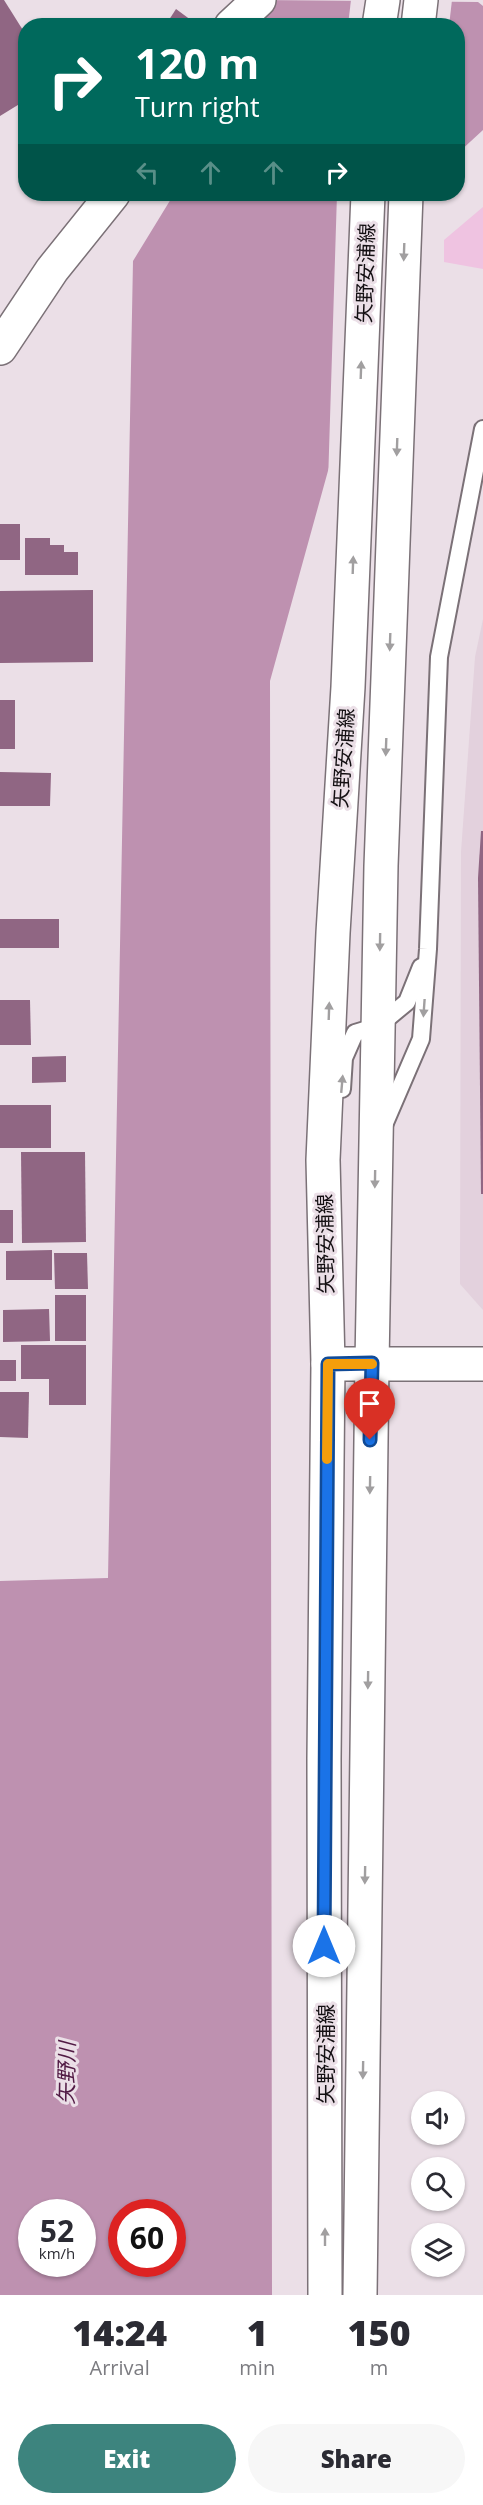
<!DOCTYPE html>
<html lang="en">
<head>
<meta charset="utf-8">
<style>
  :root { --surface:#fff; --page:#f7f7f7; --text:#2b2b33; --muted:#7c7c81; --accent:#3d847e }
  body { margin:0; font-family:"Open Sans","Noto Sans JP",sans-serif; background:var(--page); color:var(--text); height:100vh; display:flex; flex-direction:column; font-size:22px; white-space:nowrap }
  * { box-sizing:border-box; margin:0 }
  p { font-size:20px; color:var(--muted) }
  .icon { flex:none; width:33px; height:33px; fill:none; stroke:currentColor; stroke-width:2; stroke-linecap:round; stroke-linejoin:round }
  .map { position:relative; height:2295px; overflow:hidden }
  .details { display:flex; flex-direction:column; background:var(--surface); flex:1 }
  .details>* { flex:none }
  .guide { position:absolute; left:18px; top:18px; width:447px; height:183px; border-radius:24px; box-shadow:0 2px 4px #0004; background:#00695c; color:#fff; overflow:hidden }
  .fabs { position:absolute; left:411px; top:2091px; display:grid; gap:12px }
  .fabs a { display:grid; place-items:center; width:54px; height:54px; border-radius:50%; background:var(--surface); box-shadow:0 2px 4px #0004; font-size:30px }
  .speed { position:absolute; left:18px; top:2199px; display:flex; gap:12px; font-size:30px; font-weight:700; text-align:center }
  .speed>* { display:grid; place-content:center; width:78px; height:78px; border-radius:50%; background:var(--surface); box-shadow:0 2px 4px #0004; line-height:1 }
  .speed small { font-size:15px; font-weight:400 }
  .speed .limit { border:9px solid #d22; background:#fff; color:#111 }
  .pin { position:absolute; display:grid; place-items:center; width:51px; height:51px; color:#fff; margin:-62px -26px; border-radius:50% 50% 50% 0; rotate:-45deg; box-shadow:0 0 6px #0007 }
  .pin .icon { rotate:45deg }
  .me { position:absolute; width:66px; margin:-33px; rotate:0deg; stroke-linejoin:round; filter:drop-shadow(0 0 4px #0008) }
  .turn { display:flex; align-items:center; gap:21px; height:126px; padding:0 18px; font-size:27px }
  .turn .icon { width:78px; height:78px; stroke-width:2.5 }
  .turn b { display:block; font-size:42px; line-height:51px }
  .lanes { display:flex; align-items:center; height:57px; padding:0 18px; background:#0003; justify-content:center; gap:30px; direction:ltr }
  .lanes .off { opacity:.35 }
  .eta { display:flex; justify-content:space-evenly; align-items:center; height:102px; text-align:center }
  .eta b { font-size:36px; font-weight:800; line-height:42px }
  .primary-button { display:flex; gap:12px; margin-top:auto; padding:12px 18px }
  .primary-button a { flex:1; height:69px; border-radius:36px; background:var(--accent); color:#fff; font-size:24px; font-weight:800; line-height:69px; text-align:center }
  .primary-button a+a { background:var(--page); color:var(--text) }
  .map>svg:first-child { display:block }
  .built { fill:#e3d1dd }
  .green { fill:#efc3e1 }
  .water { fill:#be91b0; fill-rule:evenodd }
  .pier { fill:#ebdfe7 }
  .building { fill:#906683 }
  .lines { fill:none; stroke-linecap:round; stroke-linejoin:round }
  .service-casing { stroke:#7b7177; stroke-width:20 }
  .minor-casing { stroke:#7b7177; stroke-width:36 }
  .tertiary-casing { stroke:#7b7177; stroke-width:36 }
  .primary-casing { stroke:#7b7177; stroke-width:36 }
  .service { stroke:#fff; stroke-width:16 }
  .minor { stroke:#fff; stroke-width:33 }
  .tertiary { stroke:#fff; stroke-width:33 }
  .primary { stroke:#fff; stroke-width:33 }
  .oneway { fill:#a19fa0 }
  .route-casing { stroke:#114b97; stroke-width:15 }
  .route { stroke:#1a73e8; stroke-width:10 }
  .slow { stroke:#f59e0b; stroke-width:10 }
  .labels { text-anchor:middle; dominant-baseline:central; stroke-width:6; stroke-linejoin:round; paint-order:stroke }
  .street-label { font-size:20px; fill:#130f12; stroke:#ebdfe7 }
  .water-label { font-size:21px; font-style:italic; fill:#511a44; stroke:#ebdfe7 }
</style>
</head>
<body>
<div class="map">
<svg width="483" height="2295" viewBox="0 0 483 2295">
  <rect width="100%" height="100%" fill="#ebdfe7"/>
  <!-- built -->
  <polygon class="built" points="483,619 483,1310 460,1284 461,852 475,657"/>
  <!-- green -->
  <polygon class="green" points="483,207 483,269 444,262 444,240"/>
  <!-- water -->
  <g class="water">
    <polygon points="260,0 478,2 483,6 483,130 458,153 458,26 265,25"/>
    <path d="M174 194H417L400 210 270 681 272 2295H0V1581L108 1578 133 261ZM32 2212H82V2264H32ZM122 2212H172V2264H122Z"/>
  </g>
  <!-- pier -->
  <g class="pier">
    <polygon points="351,0 452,0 449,26 348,25"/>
    <polygon points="337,194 420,194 403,211 328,483"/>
  </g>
  <!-- building -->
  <g class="building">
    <polygon points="0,0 4,0 26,35 26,100 0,116"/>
    <polygon points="176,9 199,26 165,26"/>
    <rect x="0" y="524" width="20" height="36"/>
    <polygon points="25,538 50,538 50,545 64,545 64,552 78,552 78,575 25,575"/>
    <polygon points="93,590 93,662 0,663 0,591"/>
    <rect x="0" y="700" width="15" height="49"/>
    <polygon points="0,772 51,773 50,806 0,806"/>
    <polygon points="481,831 483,831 483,1194 481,1194 478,878"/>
    <rect x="0" y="919" width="59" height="29"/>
    <polygon points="0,1000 30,1000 31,1045 0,1045"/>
    <polygon points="66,1056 66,1082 32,1083 32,1057"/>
    <rect x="0" y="1105" width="51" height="43"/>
    <polygon points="21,1152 85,1152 86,1242 22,1243"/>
    <rect x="0" y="1210" width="13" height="33"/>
    <polygon points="52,1250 52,1280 6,1280 6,1251"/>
    <polygon points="54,1253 87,1253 88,1289 55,1289"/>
    <rect x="55" y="1295" width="31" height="46"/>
    <polygon points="49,1309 50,1341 3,1342 3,1310"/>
    <polygon points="21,1345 86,1345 86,1405 49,1405 49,1379 21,1379"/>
    <rect x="0" y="1360" width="16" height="21"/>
    <polygon points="0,1392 29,1392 28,1438 0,1437"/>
  </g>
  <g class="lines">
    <!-- service casing -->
    <g class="service-casing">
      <g id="service">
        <polyline points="342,1089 344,1058 355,1033 378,1026 407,1002 421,967"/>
        <polyline points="384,1125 421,1039 428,949 439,657 483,429"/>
      </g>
    </g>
    <!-- minor casing -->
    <g class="minor-casing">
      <g id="minor">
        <polyline points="231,26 259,0"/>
        <polyline points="0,348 52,270 113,194"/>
      </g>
    </g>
    <!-- tertiary casing -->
    <g class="tertiary-casing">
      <polyline id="tertiary" points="328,1364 483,1364"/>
    </g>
    <!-- primary casing -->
    <g class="primary-casing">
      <g id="primary">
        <polyline points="379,26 383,0"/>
        <polyline points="418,26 421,0"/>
        <polyline points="325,2295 324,1759 328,1364 323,1160 333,933 348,687 368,194"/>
        <polyline points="360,2295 372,1363 381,866 406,194"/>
      </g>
    </g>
    <!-- service -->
    <use href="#service" class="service"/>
    <!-- minor -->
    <use href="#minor" class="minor"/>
    <!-- tertiary -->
    <use href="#tertiary" class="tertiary"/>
    <!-- primary -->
    <use href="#primary" class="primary"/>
  </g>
  <!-- one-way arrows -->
  <defs><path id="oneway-solid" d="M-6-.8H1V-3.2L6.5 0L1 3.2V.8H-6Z" transform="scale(1.5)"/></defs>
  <g class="oneway">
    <use href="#oneway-solid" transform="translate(404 252) rotate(92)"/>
    <use href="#oneway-solid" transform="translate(361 370) rotate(-88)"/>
    <use href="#oneway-solid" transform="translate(397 447) rotate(92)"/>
    <use href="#oneway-solid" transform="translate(353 565) rotate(-88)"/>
    <use href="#oneway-solid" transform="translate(390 642) rotate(92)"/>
    <use href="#oneway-solid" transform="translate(386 747) rotate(92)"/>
    <use href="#oneway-solid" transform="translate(380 942) rotate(91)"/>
    <use href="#oneway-solid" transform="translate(424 1008) rotate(94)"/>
    <use href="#oneway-solid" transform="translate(329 1011) rotate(-88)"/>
    <use href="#oneway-solid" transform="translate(342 1084) rotate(-85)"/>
    <use href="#oneway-solid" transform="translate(375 1179) rotate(91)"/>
    <use href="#oneway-solid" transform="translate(370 1485) rotate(91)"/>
    <use href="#oneway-solid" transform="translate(368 1680) rotate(91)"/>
    <use href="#oneway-solid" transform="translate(365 1875) rotate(91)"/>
    <use href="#oneway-solid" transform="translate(363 2070) rotate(91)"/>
    <use href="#oneway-solid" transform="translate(325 2237) rotate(-90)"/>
  </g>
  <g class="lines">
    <!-- route casing -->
    <g class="route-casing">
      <polyline id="route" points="324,1946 328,1364 372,1363 370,1440"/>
    </g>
    <!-- route -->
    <use href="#route" class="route"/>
    <!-- slow -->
    <polyline class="slow" points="327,1459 328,1364 372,1364"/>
  </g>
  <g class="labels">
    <!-- street labels -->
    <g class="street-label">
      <text transform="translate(365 273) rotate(-88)">矢野安浦線</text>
      <text transform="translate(343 758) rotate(-86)">矢野安浦線</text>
      <text transform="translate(325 1244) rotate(-91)">矢野安浦線</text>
      <text transform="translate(325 2054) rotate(-90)">矢野安浦線</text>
    </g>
    <!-- water labels -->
    <g class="water-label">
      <text transform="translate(66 2073) rotate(-89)">矢野川</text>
    </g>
  </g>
</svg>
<div class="fabs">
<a><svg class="icon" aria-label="sound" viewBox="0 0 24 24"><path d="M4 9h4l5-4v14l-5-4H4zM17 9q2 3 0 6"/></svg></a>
<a><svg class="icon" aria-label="search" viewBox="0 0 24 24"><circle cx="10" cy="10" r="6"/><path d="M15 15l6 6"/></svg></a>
<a><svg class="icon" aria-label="layers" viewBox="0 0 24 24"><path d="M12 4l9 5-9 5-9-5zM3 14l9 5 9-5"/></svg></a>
</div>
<div class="speed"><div>52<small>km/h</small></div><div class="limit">60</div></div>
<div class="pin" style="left:370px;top:1440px;background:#d93025"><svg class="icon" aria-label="arrive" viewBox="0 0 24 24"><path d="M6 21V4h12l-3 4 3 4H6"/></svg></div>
<svg class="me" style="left:324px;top:1946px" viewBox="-20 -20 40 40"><circle r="19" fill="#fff"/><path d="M0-13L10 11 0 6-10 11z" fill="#1a73e8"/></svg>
<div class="guide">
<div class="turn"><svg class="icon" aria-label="right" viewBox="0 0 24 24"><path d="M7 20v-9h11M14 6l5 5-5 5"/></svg><div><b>120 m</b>Turn right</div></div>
<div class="lanes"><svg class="icon off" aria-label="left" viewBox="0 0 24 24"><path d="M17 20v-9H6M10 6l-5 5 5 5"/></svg><svg class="icon off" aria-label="ahead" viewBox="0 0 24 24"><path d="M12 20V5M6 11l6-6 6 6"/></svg><svg class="icon off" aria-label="ahead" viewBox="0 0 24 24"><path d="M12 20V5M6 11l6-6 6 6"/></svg><svg class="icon" aria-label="right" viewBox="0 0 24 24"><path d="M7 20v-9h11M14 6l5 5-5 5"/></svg></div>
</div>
</div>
<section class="details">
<div class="eta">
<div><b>14:24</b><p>Arrival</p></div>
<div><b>1</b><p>min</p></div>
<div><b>150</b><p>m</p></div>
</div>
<div class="primary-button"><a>Exit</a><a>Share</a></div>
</section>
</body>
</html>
